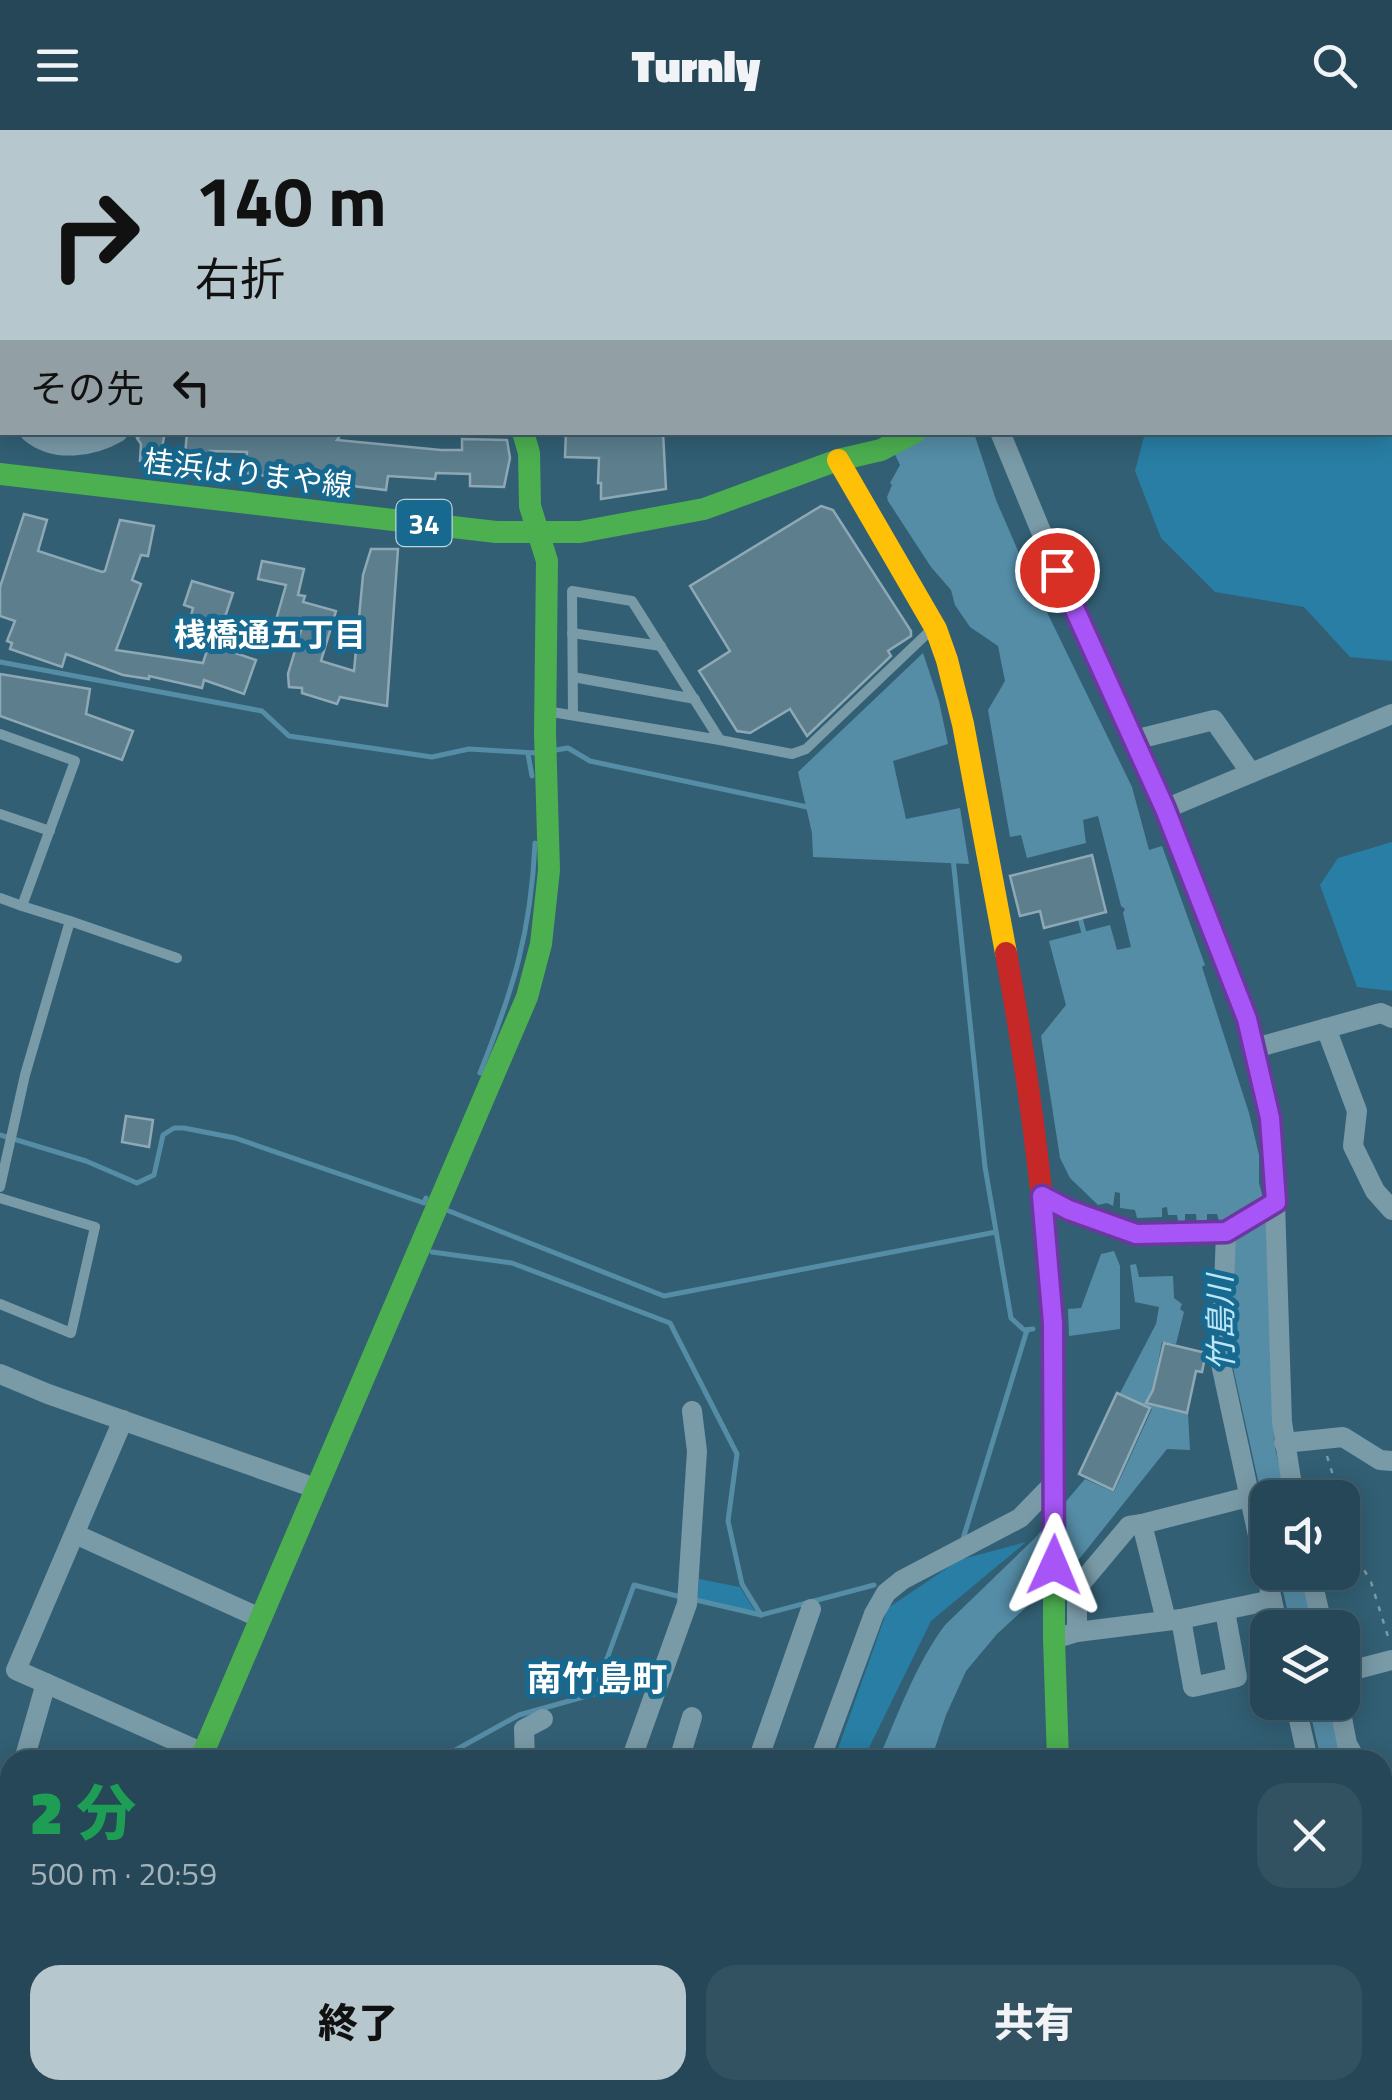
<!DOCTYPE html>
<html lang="ja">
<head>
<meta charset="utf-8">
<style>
  :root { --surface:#264757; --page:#325161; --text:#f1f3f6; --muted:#a4b2ba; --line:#425f6d; --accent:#b7c7ce }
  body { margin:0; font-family:"Titillium Web","Noto Sans JP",sans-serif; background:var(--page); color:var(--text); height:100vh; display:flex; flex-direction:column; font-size:38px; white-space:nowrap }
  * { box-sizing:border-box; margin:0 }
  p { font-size:32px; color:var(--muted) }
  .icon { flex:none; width:55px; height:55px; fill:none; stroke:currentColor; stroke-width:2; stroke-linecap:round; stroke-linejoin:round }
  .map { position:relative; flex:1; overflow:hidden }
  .panel { position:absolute; left:0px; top:1620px; width:1392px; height:350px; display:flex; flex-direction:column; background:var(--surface); border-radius:30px 30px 0 0; box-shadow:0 5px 25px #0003,0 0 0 2px var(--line) }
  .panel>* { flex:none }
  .hud { position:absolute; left:0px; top:0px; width:1392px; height:305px; box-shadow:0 5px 25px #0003,0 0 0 2px var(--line); background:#b7c7ce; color:#111; overflow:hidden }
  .buttons { position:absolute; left:1250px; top:1350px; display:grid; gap:20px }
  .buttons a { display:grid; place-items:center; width:110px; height:110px; border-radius:20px; background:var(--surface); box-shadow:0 5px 25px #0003,0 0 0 2px var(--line); font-size:50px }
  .pin { position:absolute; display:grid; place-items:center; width:85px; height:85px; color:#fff; margin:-42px; border:5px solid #fff; border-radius:50%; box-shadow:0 2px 10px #0007 }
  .me { position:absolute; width:110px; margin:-55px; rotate:1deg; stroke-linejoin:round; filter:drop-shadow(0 0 8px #0008) }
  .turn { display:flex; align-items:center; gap:35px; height:210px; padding:0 30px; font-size:45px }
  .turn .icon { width:130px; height:130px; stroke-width:2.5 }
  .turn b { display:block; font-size:70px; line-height:85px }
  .then { display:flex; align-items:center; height:95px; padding:0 30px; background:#0003; gap:20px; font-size:38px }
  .round { display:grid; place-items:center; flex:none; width:105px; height:105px; border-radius:30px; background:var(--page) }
  .head { display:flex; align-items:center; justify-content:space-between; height:170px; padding:0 30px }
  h1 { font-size:60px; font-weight:800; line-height:75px; color:#1e9e55 }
  .cta { display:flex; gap:20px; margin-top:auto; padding:20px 30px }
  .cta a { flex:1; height:115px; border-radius:30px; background:var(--accent); color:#111; font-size:40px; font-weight:800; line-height:115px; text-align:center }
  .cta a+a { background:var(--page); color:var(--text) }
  header { display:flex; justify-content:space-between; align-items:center; height:130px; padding:0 30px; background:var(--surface); font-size:45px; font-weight:800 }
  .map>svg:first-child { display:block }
  .green { fill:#287ea4 }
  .water { fill:#558da7 }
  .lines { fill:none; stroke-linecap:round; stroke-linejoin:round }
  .stream { stroke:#558da7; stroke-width:5 }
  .river { stroke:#558da7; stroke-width:30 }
  .building { fill:#5c7e8d; stroke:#8ea9b5; stroke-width:2.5 }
  .path { stroke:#799aa7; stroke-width:2.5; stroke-dasharray:5 8; stroke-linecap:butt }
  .lane { stroke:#799aa7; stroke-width:10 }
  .street { stroke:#799aa7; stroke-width:20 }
  .fast { stroke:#4caf50; stroke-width:22 }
  .slow { stroke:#ffc107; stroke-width:22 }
  .jam { stroke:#c62828; stroke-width:22 }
  .route-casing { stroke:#6d37a1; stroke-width:25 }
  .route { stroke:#a855f7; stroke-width:18 }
  .labels { text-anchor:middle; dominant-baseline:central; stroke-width:10; stroke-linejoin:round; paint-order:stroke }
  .shield { fill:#17698f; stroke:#b9d2dd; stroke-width:2.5 }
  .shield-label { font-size:28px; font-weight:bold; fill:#fff }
  .street-label { font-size:30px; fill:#fff; stroke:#17698f }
  .neighbourhood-label { font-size:32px; font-weight:bold; fill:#fff; stroke:#17698f }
  .water-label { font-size:32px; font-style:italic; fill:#bbe6f8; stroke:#17698f }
  .quarter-label { font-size:35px; font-weight:bold; fill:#fff; stroke:#17698f }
</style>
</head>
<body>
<header><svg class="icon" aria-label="menu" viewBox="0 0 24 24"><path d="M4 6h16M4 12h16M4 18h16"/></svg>Turnly<svg class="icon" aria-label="search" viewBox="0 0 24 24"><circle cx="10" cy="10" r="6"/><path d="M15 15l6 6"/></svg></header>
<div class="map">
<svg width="1392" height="1970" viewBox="0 0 1392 1970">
  <rect width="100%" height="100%" fill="#325f74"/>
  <!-- green -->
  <g class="green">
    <polygon points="1392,94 1392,531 1350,527 1304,477 1215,462 1161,408 1135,341 1145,303 1390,302"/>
    <polygon points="1392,712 1392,861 1357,857 1320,755 1338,728"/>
    <polygon points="1026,1412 931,1491 863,1630 834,1630 888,1478 959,1430"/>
    <polygon points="699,1449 740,1457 756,1483 697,1470"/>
  </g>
  <!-- water -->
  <g class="water">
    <polygon points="431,0 878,0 877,2"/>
    <polygon points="885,303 974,303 996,370 1025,437 1132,657 1149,720 1162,716 1205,835 1202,837 1249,983 1259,1025 1259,1053 1268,1087 1274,1313 1286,1367 1268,1368 1267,1391 1232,1233 1234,1109 1226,1092 1220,1094 1217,1084 1207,1084 1207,1094 1199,1091 1197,1095 1196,1084 1185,1084 1185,1091 1178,1091 1177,1085 1168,1085 1167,1077 1162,1078 1162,1087 1137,1088 1135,1080 1120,1078 1120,1063 1115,1062 1113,1076 1107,1073 1098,1075 1070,1048 1060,1028 1041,906 1066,875 1049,811 1110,795 1117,820 1131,817 1123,783 1125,779 1121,776 1098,686 1083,690 1086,713 1027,728 1021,705 1010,707 988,580 1005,551 998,516 970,497 955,475 951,460 931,437 888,371 887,367 892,355 890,353 900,335"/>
    <polygon points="923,523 939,571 948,614 893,631 906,689 960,678 969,734 813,727 812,703 798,642"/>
    <polygon points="1114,1121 1120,1136 1120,1199 1069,1206 1068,1179 1081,1178 1101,1124"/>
    <path d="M1136 1134 1139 1147 1173 1146 1174 1168 1182 1174 1180 1179 1184 1182 1176 1214 1162 1212 1153 1258 1165 1262 1161 1278 1188 1284 1190 1320 1167 1319 1080 1428 997 1504 966 1541 946 1585 931 1630H878C898 1585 915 1535 945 1495L1035 1408 1085 1349 1114 1362 1152 1279 1120 1263 1156 1194 1159 1177 1135 1172 1130 1135Z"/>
    <polygon points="1279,1443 1305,1443 1317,1497 1291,1497"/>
    <polygon points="1308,1573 1332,1573 1349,1630 1321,1630"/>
  </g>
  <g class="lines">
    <!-- stream -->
    <g class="stream">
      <polyline points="0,532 262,581 289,606 432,627 469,619 535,623"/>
      <polyline points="556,620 568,618 590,631 812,678"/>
      <polyline points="528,624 532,646"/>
      <polyline points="953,728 985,1037 1011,1188 1024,1200 1033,1199"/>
      <polyline points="1079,784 1085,807"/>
      <path d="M480 943C513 860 531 803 535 713"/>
      <polyline points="0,1005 86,1031 137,1053 154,1045 163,1005 174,998 184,998 235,1008 424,1073 426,1068"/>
      <polyline points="449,1081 664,1166 996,1102"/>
      <polyline points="432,1122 512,1133 670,1193 737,1324 728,1391 742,1454 761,1485"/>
      <polyline points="963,1409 1027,1200"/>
      <polyline points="696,1470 761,1485 874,1455"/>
      <polyline points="428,1630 452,1622 519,1585 594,1564 634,1455 677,1466"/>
      <polyline points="0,1728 5,1712 10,1713"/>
      <polyline points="1382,1800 1387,1800"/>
      <polyline points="0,1903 10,1906"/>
      <polyline points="169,1960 198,1970"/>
      <polyline points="770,1970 776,1960"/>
    </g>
    <!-- river -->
    <g class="river">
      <polyline points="1382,1750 1388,1813 1382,1829"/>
      <polyline points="1369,1970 1369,1960"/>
    </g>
  </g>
  <!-- building -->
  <g class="building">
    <polygon points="146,302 165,302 159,333 140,331 141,314 137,308"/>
    <polygon points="187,302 343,302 337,310 441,320 462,320 462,309 507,310 510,328 504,357 470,356 470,344 436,343 435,349 388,346 386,360 244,343 247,322 210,321 209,339 184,337"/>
    <polygon points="566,302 663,302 666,359 601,369 601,353 598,353 599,328 565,327"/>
    <polygon points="821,376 833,380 911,501 911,506 888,521 891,526 807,606 790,579 750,603 737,601 699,541 730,521 690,456"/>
    <polygon points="24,384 47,390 38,421 102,442 105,441 120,390 154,396 148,426 141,425 132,450 141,454 116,520 203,533 209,514 256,530 244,564 204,550 202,558 149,546 149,549 123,545 66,524 62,537 10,519 12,513 7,511 15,491 0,486 0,457"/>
    <polygon points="371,419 398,419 387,576 340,567 337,574 302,563 302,558 289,557 288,544 302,497 276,490 286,455 258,449 262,431 304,439 298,465 305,466 303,472 336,481 321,531 354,541 363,445"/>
    <polygon points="192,451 233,463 220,502 190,490 193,478 184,475"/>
    <polygon points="0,544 90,559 86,584 133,601 122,630 0,586"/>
    <polygon points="1092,725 1106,782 1044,798 1040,781 1020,786 1010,746"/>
    <polygon points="126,986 153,990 149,1017 122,1012"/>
    <polygon points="1164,1213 1206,1223 1202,1242 1196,1241 1187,1283 1146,1273 1153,1260"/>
    <polygon points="1117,1263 1150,1278 1113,1360 1079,1344"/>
  </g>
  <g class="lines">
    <!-- path -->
    <g class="path">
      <polyline points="1327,1326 1340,1368"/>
      <polyline points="1342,1380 1350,1415 1371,1452 1390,1513"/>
    </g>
    <!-- lane -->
    <g class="lane">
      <polyline points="0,183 2,182"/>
      <polyline points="0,198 2,203"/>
      <polyline points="572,503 661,516"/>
      <polyline points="573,547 695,569"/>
      <polyline points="546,581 720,610 632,471 572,461 573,585"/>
      <polyline points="0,604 75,631 22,776 70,791 25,945 0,1057"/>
      <polyline points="720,610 792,624 806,619 934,497"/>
      <polyline points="0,684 50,701"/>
      <polyline points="0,768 22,776"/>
      <polyline points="70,791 177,828"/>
      <polyline points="0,1068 95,1097 71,1203 0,1174"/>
    </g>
    <!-- street -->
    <g class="street">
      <polyline points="384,0 385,2"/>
      <polyline points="1313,0 1315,2"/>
      <polyline points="0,273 2,275"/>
      <path d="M30 302C55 323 92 317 118 302"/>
      <polyline points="1000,302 1057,440 1165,679 1247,889 1270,988 1275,1072"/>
      <polyline points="1134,610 1214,590 1251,643"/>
      <polyline points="1165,679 1392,584"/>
      <polyline points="1326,898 1357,981 1353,1016 1375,1061 1392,1080"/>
      <polyline points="1255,918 1381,883 1392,888"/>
      <polyline points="1042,1066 1069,1080 1135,1104 1226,1103 1275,1072 1282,1292 1294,1368"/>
      <polyline points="1226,1103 1221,1234 1278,1498"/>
      <polyline points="0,1244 48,1264 315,1358"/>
      <polyline points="123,1290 16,1540 203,1623"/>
      <polyline points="1284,1313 1343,1307 1380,1330 1392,1331"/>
      <polyline points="75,1404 260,1488"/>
      <polyline points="1310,1442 1323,1498"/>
      <polyline points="1181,1489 1193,1557 1237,1547 1225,1481"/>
      <polyline points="1166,1490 1142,1394 1248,1367"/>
      <polyline points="1077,1502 1077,1458 1129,1396 1142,1394"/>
      <polyline points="1054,1509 1077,1502 1181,1489 1272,1470"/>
      <polyline points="1342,1543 1392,1530"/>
      <polyline points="1295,1572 1308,1630"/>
      <polyline points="1339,1572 1347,1614 1356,1630"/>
      <polyline points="24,1630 46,1553"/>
      <polyline points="525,1630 524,1599 543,1589"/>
      <polyline points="631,1630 687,1474 697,1321 692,1281"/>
      <polyline points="679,1630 692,1587"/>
      <polyline points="758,1630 811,1479"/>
      <polyline points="820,1630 874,1484 886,1463 902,1450 1020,1388 1056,1351"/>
      <polyline points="1382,1676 1392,1693"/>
      <polyline points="0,1697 6,1694 10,1679"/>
      <polyline points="1382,1781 1392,1776"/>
      <polyline points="0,1848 10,1851"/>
      <polyline points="0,1928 10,1930"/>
      <polyline points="101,1960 129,1970"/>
      <polyline points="315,1960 355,1964 365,1970"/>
      <polyline points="434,1960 446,1970"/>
      <polyline points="537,1960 548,1970"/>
      <polyline points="799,1963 846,1970"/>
      <polyline points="4,1970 10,1952"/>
      <polyline points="717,1970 722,1960"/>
      <polyline points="1347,1970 1347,1960"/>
    </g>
    <!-- fast -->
    <g class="fast">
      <polyline points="1390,7 1392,6"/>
      <polyline points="1390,73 1392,72"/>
      <polyline points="0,344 496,402 580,402 704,379 838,330 881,320 915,302"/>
      <polyline points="1054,1254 1054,1509 1058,1630"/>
      <polyline points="200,1630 527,867 541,814 549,740 545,603 547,431 530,376 529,323 523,302"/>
      <polyline points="1041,1970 1043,1960"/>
    </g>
    <!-- slow -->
    <g class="slow">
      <polyline points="890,0 891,2"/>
      <polyline points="838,330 936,499 947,530 963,594 1006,823"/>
    </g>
    <!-- jam -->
    <path class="jam" d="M1006 823C1032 965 1051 1109 1054 1254"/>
  </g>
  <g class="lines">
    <!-- route casing -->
    <g class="route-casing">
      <polyline id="route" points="1054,1435 1053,1193 1042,1066 1069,1080 1136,1104 1226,1102 1276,1072 1270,988 1247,889 1165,679 1057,440"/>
    </g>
    <!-- route -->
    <use href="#route" class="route"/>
  </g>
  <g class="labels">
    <!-- shield labels -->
    <rect class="shield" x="396.5" y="370" width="55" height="46" rx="8"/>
    <g class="shield-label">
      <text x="424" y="393">34</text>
    </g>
    <!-- street labels -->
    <g class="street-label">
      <text transform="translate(248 343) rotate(7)">桂浜はりまや線</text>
    </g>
    <!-- neighbourhood labels -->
    <g class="neighbourhood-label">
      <text x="270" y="504">桟橋通五丁目</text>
    </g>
    <!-- water labels -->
    <g class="water-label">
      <text transform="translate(1220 1193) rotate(-91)">竹島川</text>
    </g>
    <!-- quarter labels -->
    <g class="quarter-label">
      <text x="597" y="1548">南竹島町</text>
    </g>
  </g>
</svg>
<div class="buttons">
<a><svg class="icon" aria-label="sound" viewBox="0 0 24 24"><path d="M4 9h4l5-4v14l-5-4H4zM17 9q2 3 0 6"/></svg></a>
<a><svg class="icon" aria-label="layers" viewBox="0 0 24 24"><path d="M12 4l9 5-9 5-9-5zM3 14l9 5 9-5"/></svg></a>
</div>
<div class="pin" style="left:1057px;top:440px;background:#d93025"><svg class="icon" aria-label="arrive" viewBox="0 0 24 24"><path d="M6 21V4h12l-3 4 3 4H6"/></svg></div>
<svg class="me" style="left:1054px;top:1435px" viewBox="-20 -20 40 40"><path d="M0-17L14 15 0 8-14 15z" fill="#a855f7" stroke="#fff" stroke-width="4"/></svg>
<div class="hud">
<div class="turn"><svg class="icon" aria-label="right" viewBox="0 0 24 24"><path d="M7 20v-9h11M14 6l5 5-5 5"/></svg><div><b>140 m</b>右折</div></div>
<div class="then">その先<svg class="icon" aria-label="left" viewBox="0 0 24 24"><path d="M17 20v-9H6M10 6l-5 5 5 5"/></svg></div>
</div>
<section class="panel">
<div class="head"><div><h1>2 分</h1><p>500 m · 20:59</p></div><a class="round"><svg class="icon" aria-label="close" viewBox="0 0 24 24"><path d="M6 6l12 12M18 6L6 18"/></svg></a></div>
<div class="cta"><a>終了</a><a>共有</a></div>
</section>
</div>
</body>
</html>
